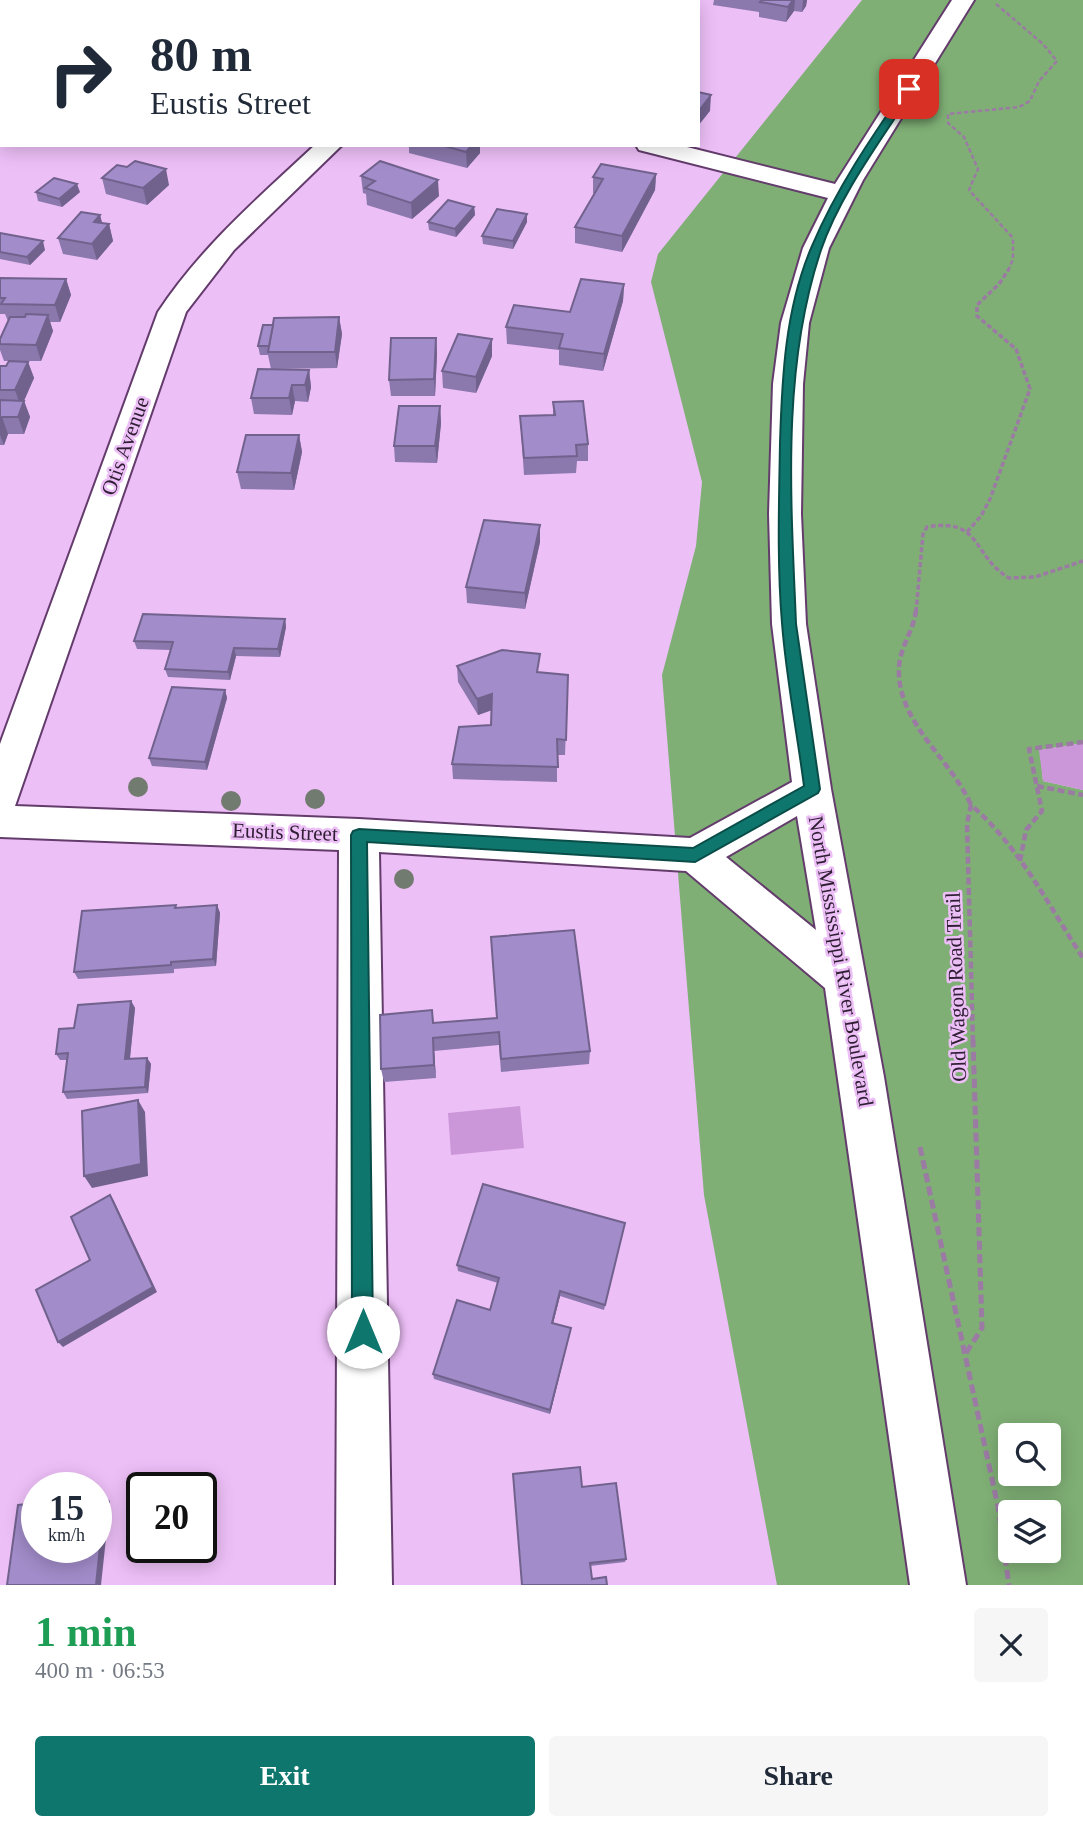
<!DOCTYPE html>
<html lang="en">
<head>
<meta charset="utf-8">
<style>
  :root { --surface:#fff; --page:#f6f6f7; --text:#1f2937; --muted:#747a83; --accent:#0f766e }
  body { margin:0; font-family:Georgia,serif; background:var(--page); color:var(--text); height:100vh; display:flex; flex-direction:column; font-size:26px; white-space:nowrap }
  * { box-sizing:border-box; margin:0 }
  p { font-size:23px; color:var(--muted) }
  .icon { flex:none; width:38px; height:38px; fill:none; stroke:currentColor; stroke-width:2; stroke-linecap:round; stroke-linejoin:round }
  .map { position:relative; height:1585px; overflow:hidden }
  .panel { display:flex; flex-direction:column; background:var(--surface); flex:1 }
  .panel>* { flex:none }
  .hud { position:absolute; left:0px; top:0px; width:700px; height:147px; box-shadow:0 4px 18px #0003; background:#fff; color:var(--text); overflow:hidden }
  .buttons { position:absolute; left:998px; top:1423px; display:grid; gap:14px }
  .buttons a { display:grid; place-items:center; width:63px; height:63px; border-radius:7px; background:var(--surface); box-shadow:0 4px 18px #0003; font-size:35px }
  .speed { position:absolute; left:21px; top:1472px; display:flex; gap:14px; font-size:35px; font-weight:700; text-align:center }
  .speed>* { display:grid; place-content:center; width:91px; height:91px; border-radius:50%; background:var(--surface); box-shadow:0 4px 18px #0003; line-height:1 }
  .speed small { font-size:18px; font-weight:400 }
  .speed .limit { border:4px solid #111; border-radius:10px; background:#fff; color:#111 }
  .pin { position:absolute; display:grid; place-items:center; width:60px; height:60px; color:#fff; margin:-30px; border-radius:14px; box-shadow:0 4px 10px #0006 }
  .me { position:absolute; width:77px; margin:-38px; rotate:0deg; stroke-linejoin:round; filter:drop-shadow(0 0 5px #0008) }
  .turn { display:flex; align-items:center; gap:24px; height:147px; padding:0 35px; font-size:32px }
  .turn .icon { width:91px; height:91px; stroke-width:2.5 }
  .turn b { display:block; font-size:49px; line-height:60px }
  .round { display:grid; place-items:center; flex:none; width:74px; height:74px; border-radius:7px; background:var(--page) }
  .summary { display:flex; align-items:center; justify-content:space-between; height:119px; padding:0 35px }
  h1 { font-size:42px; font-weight:800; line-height:52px; color:#1e9e55 }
  .primary-button { display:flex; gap:14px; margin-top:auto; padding:14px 35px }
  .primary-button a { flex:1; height:80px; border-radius:7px; background:var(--accent); color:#fff; font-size:28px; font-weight:800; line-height:80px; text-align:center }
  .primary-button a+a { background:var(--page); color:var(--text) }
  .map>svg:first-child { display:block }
  .green { fill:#7faf75; fill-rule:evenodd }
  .water { fill:#cc97d8 }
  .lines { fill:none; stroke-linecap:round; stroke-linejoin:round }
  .minor-casing { stroke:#633c6c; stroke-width:4 }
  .path-far3 { stroke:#9b7aa3; stroke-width:2.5; stroke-dasharray:4.5 2.5; stroke-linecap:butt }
  .path-far2 { stroke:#9b7aa3; stroke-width:3.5; stroke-dasharray:5 2.5; stroke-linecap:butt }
  .path-far1 { stroke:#9b7aa3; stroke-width:4.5; stroke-dasharray:7 3.5; stroke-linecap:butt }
  .path { stroke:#9b7aa3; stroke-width:5; stroke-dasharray:9 4.5; stroke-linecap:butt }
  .minor { fill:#fff; fill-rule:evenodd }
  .tree { fill:#727b6f }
  .wall { fill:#8b78ad }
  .shaded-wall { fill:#71628d }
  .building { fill:#a28cc9; stroke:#71628d; stroke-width:2 }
  .route { fill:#0f766e; stroke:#0a4d48; stroke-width:2 }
  .labels { text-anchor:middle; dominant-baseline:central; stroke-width:5; stroke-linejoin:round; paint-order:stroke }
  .street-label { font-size:21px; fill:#2f1e33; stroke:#edbff7 }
</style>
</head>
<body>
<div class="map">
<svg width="1083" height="1585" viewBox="0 0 1083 1585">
  <rect width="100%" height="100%" fill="#edbff7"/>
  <!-- green -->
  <path class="green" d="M862 0H1083V743L1040 750 1043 781 1083 790V1585H777L704 1195 662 675 696 546 702 482 651 282 658 254ZM1010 1435H1048V1474H1010ZM1010 1512H1048V1550H1010Z"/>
  <!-- water -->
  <g class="water">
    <polygon points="1083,743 1083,790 1043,781 1039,750"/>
    <polygon points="520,1106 524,1148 451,1155 448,1113"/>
  </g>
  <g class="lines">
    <!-- minor casing -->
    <g class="minor-casing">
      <g id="minor">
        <polygon points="79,0 101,0 77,2"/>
        <polygon points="473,0 495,0 471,2"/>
        <path d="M952 0H974L863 180 829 248 809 323 803 384 801 514 806 624 831 789 884 1077 966 1585H910L825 988 686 871 379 852 392 1585H336L339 850 0 837V744L158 312C201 247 258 198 315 145H342L234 250 186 312 15 806 359 819 690 838 792 782 772 624 769 514 773 384 781 323 803 248 828 198 639 150 636 145H679L835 184ZM797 816 816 930 726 857Z"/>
        <polygon points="2,54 2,68 0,69 0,55"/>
      </g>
    </g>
    <!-- path-far3 -->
    <polyline class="path-far3" points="996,4 1043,44 1057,61 1039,81 1030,101 1019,107 948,114 948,123 964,137 978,169 969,190 1013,238 1013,259 1008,271"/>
    <!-- path-far2 -->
    <g class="path-far2">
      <polyline points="967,532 981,516 990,499 1030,389 1016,349 977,316 977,305 999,284 1009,269"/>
      <path d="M916 612 923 534 927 527C982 517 972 556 1009 578L1035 577 1083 561"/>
    </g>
    <!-- path-far1 -->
    <g class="path-far1">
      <path d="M916 610C914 630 900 647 899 667 896 722 951 759 971 805"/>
      <polyline points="1037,786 1083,795"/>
      <polyline points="1020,861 1026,830 1042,811 1029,749 1083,742"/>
      <path d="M973 1042 967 824 971 805C1019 846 1049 906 1083 958"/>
    </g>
    <!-- path -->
    <g class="path">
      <polyline points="920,1147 998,1507 1009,1585"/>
      <polyline points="966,1353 982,1328 973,1040"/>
    </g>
    <!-- minor -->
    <use href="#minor" class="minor"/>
  </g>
  <!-- trees -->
  <g class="tree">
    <circle cx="138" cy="787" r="10"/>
    <circle cx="315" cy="799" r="10"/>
    <circle cx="231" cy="801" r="10"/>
    <circle cx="404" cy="879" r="10"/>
  </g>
  <!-- wall -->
  <g class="wall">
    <polygon points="379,0 403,0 401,2 386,2"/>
    <rect x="556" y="0" width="47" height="2"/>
    <polygon points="714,0 807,0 806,6 802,12 794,11 786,22 759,17 759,12 713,5"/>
    <polygon points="409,145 480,145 480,153 467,168 409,153"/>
    <polygon points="656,174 655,190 622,252 575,243 575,227 594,194 593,193 593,177"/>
    <polygon points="361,176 439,196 412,219 367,205 366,194 363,193"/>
    <polygon points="102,178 169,185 147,205 106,194"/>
    <polygon points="36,192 80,192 62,207 38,201"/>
    <polygon points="474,207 475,215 456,237 429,230 428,222"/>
    <polygon points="527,214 527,222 513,249 483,244 482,236"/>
    <polygon points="100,215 102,223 109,224 113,241 97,260 63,254 58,238"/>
    <polygon points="0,233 45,250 30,265 0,259"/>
    <polygon points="0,278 66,279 71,295 60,322 50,322 53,331 41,361 4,361 0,350 0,339 8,321 5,314 0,314"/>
    <polygon points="624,284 623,301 603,371 559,365 559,350 507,344 506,327 570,312"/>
    <polygon points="339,317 342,334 337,368 271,369 268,355 260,355 258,346 273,325"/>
    <polygon points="436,338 437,354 435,396 391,396 389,380"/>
    <polygon points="492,339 492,356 476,393 443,388 442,371"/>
    <polygon points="28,362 34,378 24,401 30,417 24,434 8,434 4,445 0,445 0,366 6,366"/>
    <polygon points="309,370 311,387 308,402 295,401 292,415 254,414 251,398"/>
    <polygon points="553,402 588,444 588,461 577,461 576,473 524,475 520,416 553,415"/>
    <polygon points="440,406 441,423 437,463 395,462 394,446"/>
    <polygon points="299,435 302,452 294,490 241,489 237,472"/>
    <polygon points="540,525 540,542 525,609 467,603 466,587"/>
    <polygon points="285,619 286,627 280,657 236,656 230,680 168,677 165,669 171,650 137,649 134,641"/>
    <polygon points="457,666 568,675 565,755 557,755 557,782 453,779 452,764 491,725 492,710 478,715 458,682"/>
    <polygon points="225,690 227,698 207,770 152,766 149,758"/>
    <polygon points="217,905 220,913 216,966 174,969 174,973 78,979 74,972 177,908"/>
    <polygon points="131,1001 135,1008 130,1059 147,1058 151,1064 148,1093 67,1099 63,1092 67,1060 60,1060 56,1054"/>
    <polygon points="432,1010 434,1023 497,1018 590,1051 589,1064 501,1072 499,1045 434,1051 436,1078 384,1082 381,1069"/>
    <polygon points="625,1223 604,1310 560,1296 553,1323 571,1328 570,1333 550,1414 434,1379 433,1374 490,1310 498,1283 458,1271 457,1265"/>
    <polygon points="582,1487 626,1559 625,1562 590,1566 592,1579 522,1585"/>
  </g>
  <!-- shaded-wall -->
  <g class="shaded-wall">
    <polygon points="209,0 217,0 218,2 207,2"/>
    <polygon points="793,0 795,0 794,11 786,22 788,7"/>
    <polygon points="803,0 807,0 806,6 802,12"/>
    <polygon points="711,95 710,111 698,126 698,112"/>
    <polygon points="472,145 480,145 480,153 467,168 466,152"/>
    <polygon points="166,169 169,185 147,205 143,188"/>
    <polygon points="656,174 655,190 622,252 622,236"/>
    <polygon points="438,180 439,196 412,219 411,203"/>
    <polygon points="77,184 80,192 62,207 59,199"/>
    <polygon points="474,207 475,215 456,237 455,229"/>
    <polygon points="527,214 527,222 513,249 513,241"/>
    <polygon points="100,215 104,230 109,224 113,241 97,260 92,244 94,222"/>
    <polygon points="43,241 45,250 30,265 27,257"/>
    <polygon points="66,279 71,295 60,322 55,305"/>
    <polygon points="624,284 623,301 603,371 604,354"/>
    <polygon points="48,315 53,331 41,361 36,345"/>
    <polygon points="339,317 342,334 337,368 335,352"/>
    <polygon points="436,338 437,354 435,396 434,379"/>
    <polygon points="492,339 492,356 476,393 476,377"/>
    <polygon points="28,362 34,378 21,407 15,390"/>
    <polygon points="309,370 311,387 308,402 305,385"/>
    <polygon points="292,385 295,401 292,415 289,398"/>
    <polygon points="24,401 30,417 24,434 18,417"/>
    <polygon points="440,406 441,423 437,463 435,446"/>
    <polygon points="2,417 8,434 4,445 0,435 0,421"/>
    <polygon points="299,435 302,452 294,490 291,473"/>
    <polygon points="540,525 540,542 525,609 525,593"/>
    <polygon points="285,619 286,627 280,657 278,649"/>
    <polygon points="234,648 236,656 230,680 228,672"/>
    <polygon points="225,690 227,698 207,770 205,762"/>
    <polygon points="492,694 492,710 478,715 477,699"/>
    <polygon points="217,905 220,913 216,966 213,959"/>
    <polygon points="131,1001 135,1008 129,1066 125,1059"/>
    <polygon points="433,1038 434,1051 436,1078 434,1065"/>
    <polygon points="147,1058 151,1064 148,1093 145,1087"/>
    <polygon points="138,1100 145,1112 148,1176 92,1188 84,1176"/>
    <polygon points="110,1195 114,1201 157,1292 63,1347 58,1342 153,1287"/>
    <polygon points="560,1291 560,1296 552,1328 552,1323"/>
    <polygon points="571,1328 570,1333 550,1414 550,1410"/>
    <polygon points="105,1497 110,1501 101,1585 96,1585"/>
  </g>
  <!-- building -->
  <g class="building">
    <polygon points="156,0 209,0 207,2 154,2"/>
    <polygon points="565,0 599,0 598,2 573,2"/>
    <polygon points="762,0 793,0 788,7 760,2"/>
    <polygon points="698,92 711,95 698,112"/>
    <polygon points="441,145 472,145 466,152"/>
    <polygon points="135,161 166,169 143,188 102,178 117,165 127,167"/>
    <polygon points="380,161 438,180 411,203 365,188 375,181 361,176"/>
    <polygon points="601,164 656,174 622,236 575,227 603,179 593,177"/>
    <polygon points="54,178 77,184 59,199 36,192"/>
    <polygon points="448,200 474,207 455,229 428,222"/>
    <polygon points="497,209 527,214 513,241 482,236"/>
    <polygon points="81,212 100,215 94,222 109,224 92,244 58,238"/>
    <polygon points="0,233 43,241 27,257 0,252"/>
    <polygon points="0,278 66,279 55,305 1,304 5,298 0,298"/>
    <polygon points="581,279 624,284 604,354 559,348 563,334 506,327 514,305 570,312"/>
    <polygon points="26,314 48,315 36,345 0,344 0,339 10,317 25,317"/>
    <polygon points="339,317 335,352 268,352 274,318"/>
    <polygon points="263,325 273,325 269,346 258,346"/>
    <polygon points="458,334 492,339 476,377 442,371"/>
    <polygon points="391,338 436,338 434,379 389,380"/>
    <polygon points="9,361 28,362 15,390 0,390 0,366 6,366"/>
    <polygon points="258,369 309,370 305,385 292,385 289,398 251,398"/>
    <polygon points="0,400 24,401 18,417 2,417 0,421"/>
    <polygon points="583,401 588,444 576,445 577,456 524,458 520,416 555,415 553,402"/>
    <polygon points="399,406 440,406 435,446 394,446"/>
    <polygon points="246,435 299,435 291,473 237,472"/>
    <polygon points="484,520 540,525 525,593 466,587"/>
    <polygon points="143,614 285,619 278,649 234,648 228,672 165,669 173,642 134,641"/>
    <polygon points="502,650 540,654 537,672 568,675 566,740 557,739 558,767 452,764 459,727 491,725 492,694 477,699 457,666"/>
    <polygon points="172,687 225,690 205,762 149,758"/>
    <polygon points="176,905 175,908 217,905 213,959 171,962 171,965 74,972 82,911"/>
    <polygon points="574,930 590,1051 501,1059 499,1032 433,1038 434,1065 381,1069 380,1015 432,1010 433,1023 497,1018 491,937"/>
    <polygon points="131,1001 125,1059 147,1058 145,1087 63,1092 68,1053 56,1054 59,1029 74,1028 78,1005"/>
    <polygon points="138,1100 141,1164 84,1176 82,1111"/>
    <polygon points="483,1184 625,1223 605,1305 560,1291 552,1323 571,1328 550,1410 433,1374 457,1300 490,1310 499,1278 457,1265"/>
    <polygon points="110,1195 153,1287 58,1342 36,1290 90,1260 71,1217"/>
    <polygon points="580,1467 582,1487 616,1483 626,1559 590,1563 592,1579 606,1577 607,1585 522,1585 513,1474"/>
    <polygon points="105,1497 96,1585 7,1585 18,1505 37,1503 37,1547 96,1547 96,1498"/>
  </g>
  <!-- route -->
  <path class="route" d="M906 87 914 89C882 139 840 194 821 250 781 369 791 500 796 624L820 789 818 793 695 862 367 842 373 1332 370 1339 363 1342 355 1339 352 1332 351 835 353 831 359 829 693 848 804 786C797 732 786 677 782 623 777 564 779 503 780 443 782 378 785 308 812 246 836 189 871 138 906 87Z"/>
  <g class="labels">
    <!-- street labels -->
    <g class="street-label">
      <text transform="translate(125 446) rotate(-70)">Otis Avenue</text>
      <text transform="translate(285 832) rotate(2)">Eustis Street</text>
      <text transform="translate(841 961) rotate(80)">North Mississippi River Boulevard</text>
      <text transform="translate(956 987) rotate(-92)">Old Wagon Road Trail</text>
    </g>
  </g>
</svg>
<div class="buttons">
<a><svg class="icon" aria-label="search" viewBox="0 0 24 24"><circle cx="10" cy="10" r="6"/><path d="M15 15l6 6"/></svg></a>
<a><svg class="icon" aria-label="layers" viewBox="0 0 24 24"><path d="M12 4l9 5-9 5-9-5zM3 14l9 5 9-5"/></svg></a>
</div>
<div class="speed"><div>15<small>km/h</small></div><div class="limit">20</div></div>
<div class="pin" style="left:909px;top:89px;background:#d93025"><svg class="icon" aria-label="arrive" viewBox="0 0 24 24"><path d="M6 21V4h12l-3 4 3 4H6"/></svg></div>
<svg class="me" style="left:363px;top:1332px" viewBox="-20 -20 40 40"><circle r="19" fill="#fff"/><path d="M0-13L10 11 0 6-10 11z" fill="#0f766e"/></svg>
<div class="hud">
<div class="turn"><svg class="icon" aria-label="right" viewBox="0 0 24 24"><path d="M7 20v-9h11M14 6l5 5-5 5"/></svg><div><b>80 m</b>Eustis Street</div></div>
</div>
</div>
<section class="panel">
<div class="summary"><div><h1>1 min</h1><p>400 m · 06:53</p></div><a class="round"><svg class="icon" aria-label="close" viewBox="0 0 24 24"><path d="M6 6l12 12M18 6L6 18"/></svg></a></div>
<div class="primary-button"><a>Exit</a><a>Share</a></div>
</section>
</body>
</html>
